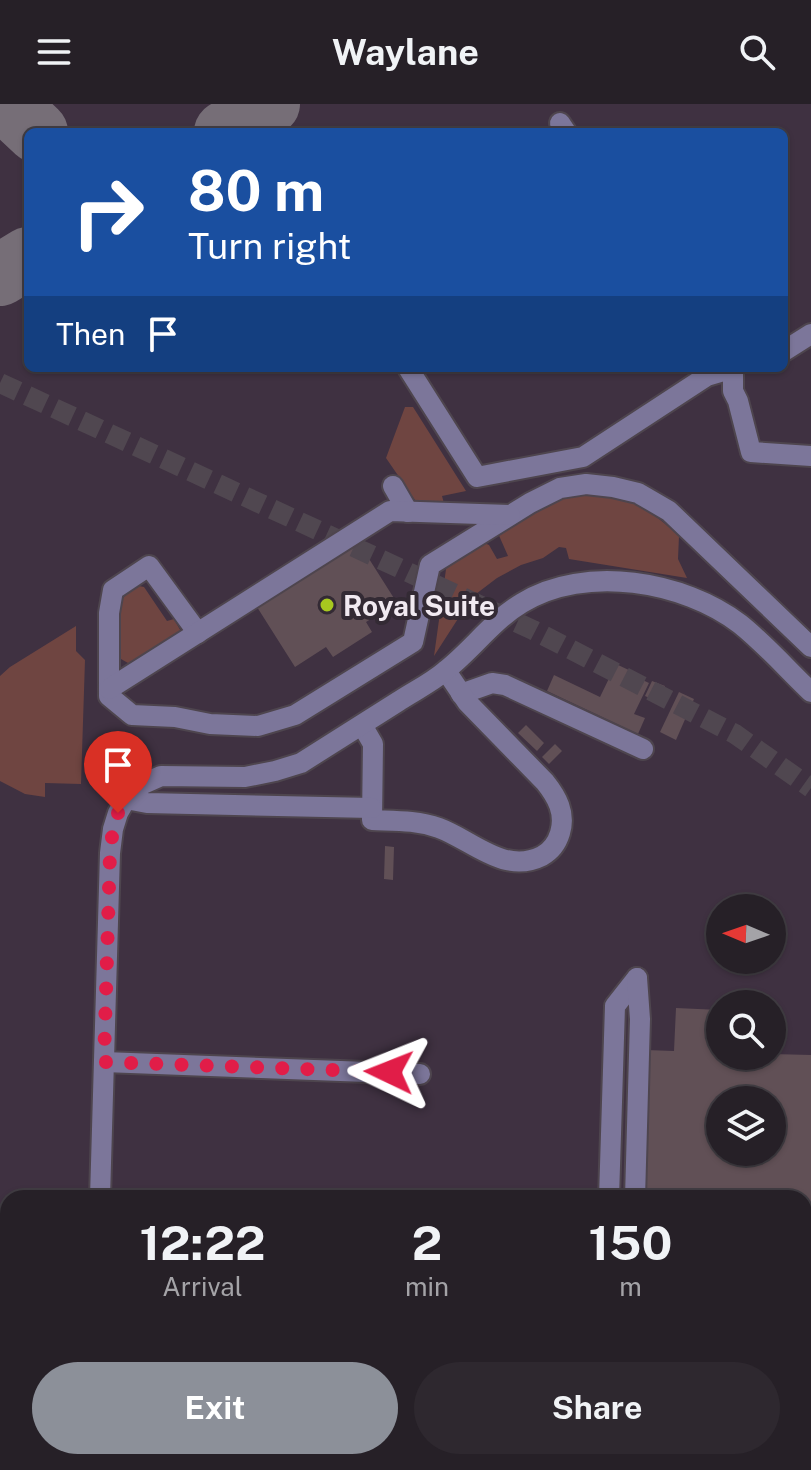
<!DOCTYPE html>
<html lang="en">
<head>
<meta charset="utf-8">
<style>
  :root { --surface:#262027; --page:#2e282f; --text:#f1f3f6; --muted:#a4a3a7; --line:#423e44; --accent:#8c9099 }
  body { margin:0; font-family:"Public Sans",sans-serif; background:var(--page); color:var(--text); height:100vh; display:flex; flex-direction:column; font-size:30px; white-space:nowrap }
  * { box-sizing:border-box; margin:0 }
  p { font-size:26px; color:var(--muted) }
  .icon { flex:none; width:44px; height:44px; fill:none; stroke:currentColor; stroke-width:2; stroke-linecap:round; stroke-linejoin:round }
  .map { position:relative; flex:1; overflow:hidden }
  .panel { position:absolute; left:0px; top:1086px; width:812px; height:280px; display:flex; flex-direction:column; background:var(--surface); border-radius:24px 24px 0 0; box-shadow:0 2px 6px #0004,0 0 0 2px var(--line) }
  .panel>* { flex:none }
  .top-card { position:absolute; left:24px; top:24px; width:764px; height:244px; border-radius:12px; box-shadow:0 2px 6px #0004,0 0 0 2px var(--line); background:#1a4fa0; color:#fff; overflow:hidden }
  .needle { width:52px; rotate:272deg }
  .controls { position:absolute; left:706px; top:790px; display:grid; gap:16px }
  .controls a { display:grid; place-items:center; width:80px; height:80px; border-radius:50%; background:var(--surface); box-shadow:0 2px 6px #0004,0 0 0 2px var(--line); font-size:40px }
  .pin { position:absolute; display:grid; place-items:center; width:68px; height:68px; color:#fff; margin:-82px -34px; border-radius:50% 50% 50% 0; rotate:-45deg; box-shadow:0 0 8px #0007 }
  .pin .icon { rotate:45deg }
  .me { position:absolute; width:88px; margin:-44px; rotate:272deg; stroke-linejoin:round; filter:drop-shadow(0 0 6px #0008) }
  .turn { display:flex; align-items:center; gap:28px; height:168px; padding:0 32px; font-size:36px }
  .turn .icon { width:104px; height:104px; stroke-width:2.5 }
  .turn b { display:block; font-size:56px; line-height:68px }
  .then { display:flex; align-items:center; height:76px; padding:0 32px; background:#0003; gap:16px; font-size:30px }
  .eta { display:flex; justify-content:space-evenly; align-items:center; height:136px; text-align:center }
  .eta b { font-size:48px; font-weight:700; line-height:56px }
  .action { display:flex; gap:16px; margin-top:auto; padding:16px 32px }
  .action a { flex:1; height:92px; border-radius:48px; background:var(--accent); color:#fff; font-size:32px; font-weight:700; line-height:92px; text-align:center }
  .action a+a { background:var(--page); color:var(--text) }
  header { display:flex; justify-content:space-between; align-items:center; height:104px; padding:0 32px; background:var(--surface); font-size:36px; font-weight:700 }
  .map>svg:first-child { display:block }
  .built { fill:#3f3141; fill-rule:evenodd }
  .green { fill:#6f4541 }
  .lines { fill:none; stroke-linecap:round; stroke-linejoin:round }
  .taxiway { stroke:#766e77; stroke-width:62 }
  .building { fill:#615056; fill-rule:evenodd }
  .minor-tunnel { stroke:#504750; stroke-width:20; stroke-dasharray:20 10; stroke-linecap:butt }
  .minor-casing { stroke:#4e454e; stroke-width:24 }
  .minor { stroke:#7c769a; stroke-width:20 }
  .route { stroke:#e11d48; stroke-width:14; stroke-dasharray:0 25.2 }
  .poi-dot { fill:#a7c81f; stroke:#332a34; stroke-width:3 }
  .labels { text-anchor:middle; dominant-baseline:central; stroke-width:8; stroke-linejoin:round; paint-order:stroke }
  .poi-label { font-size:28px; font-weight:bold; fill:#f1eaf1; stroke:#332a34; text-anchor:start }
</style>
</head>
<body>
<header><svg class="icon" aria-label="menu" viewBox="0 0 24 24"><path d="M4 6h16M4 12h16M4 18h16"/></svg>Waylane<svg class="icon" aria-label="search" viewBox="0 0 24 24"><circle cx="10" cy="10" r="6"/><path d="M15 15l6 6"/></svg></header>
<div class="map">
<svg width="811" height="1366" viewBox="0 0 811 1366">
  <rect width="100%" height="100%" fill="#332a34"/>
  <!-- built -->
  <path class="built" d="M0 0H811V1366H0ZM28 28H784V264H28ZM720 804H772V856H720ZM720 900H772V952H720ZM720 996H772V1048H720ZM8 1094H804V1358H8Z"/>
  <!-- green -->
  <g class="green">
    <polygon points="405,303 413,303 466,387 442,392 445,403 417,399 386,354"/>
    <path d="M579 391C630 392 642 399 679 432L678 455 687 474 569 455 566 444 559 443 543 454 521 461 497 474 472 493 434 552 447 458 477 436 489 441 497 455 508 452 497 427 563 392Z"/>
    <polygon points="139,482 144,483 167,517 174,515 183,531 138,559 128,559 121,555 119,548 120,498 127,489"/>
    <polygon points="76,522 76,547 85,556 81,680 45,679 45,693 25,690 0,677 0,572 10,563"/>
  </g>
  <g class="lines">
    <!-- taxiway -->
    <g class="taxiway">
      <polyline points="11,0 20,12 37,28"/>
      <polyline points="225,28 269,0"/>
      <polyline points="0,171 28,154"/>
    </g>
  </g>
  <!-- building -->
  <g class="building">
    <polygon points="359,439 397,499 366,518 372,528 333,553 326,543 295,563 257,503 288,483 282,473 322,449 328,458"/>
    <polygon points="616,560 633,568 632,571 649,579 634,610 645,614 638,630 547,587 554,571 600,593"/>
    <polygon points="652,577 665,582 658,598 645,592"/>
    <polygon points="679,588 694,595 676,636 660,628"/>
    <polygon points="526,621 544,639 537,647 518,629"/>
    <polygon points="555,640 562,647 549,660 542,653"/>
    <polygon points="385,742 394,743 393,776 384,775"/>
    <path d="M676 904 720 906V952H772V950L811 951V1286H804V1094H642L646 946 674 947ZM720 996H772V1048H720Z"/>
    <polygon points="807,1292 811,1292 811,1366 804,1366"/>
  </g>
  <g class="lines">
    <!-- minor-tunnel -->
    <polyline class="minor-tunnel" points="0,279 533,526 735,630 811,684"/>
    <!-- minor casing -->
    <g class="minor-casing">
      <g id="minor">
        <polyline points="560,19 566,28"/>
        <polyline points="784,247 811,230"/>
        <polyline points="408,264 477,373 583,353 707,272 734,264"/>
        <polyline points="733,264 733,287 738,297 751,348 811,352"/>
        <polyline points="393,382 408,408"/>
        <polyline points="198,529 149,462 113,486 109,509 109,592 132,611 175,613 210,620 258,622 295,611 413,538 430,461 530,399 560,384 586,380 613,383 638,389 669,407 811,543"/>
        <polyline points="109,585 390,407 510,411"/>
        <polyline points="461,590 492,579 505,581 643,645"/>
        <path d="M362 621 373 640 372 716C395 717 416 716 439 724 472 736 504 771 542 752 551 747 557 739 560 729 566 709 557 693 545 678L467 598 446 567"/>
        <polyline points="126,695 147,699 372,704"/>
        <polyline points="104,958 420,970"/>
        <path d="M100 1094 110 749 113 725 118 709 126 695 143 680 161 672 245 673 275 667 301 659C334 638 366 618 399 597 414 587 431 579 445 567 472 546 492 517 522 499 585 460 684 477 740 520 764 539 789 567 811 588"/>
        <polyline points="609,1094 615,902 637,874"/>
        <polyline points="635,1094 640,915 637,874"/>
        <polyline points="537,1358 544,1366"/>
        <polyline points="625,1358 630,1366"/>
        <polyline points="92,1366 92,1358"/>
        <polyline points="453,1366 461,1358"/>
        <polyline points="661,1366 666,1358"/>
      </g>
    </g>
    <!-- minor -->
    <use href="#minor" class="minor"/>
  </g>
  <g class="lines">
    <!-- route -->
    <polyline class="route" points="118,709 113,725 110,749 104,958 389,968"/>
  </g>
  <!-- markers -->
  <circle class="poi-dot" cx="327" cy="501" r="8"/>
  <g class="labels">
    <!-- poi labels -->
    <g class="poi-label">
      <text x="343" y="501">Royal Suite</text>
    </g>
  </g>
</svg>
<div class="controls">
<a><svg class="needle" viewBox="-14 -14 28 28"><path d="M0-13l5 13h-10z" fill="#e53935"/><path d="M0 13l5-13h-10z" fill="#a4a3a7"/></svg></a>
<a><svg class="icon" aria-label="search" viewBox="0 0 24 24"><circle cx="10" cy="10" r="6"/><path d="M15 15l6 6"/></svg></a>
<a><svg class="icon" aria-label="layers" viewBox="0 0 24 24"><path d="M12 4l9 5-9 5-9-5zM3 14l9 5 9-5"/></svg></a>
</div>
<div class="pin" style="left:118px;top:709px;background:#d93025"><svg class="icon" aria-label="arrive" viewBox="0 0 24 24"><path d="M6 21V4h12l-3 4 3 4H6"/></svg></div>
<svg class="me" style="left:389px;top:968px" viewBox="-20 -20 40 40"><path d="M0-17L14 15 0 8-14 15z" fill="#e11d48" stroke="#fff" stroke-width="4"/></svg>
<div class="top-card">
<div class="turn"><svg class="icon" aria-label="right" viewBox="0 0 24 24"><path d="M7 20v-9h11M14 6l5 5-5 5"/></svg><div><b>80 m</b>Turn right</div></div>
<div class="then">Then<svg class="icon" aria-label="arrive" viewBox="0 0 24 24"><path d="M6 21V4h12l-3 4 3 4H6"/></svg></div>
</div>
<section class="panel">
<div class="eta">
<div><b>12:22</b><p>Arrival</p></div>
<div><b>2</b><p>min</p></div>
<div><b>150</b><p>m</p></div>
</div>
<div class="action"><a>Exit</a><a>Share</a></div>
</section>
</div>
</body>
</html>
